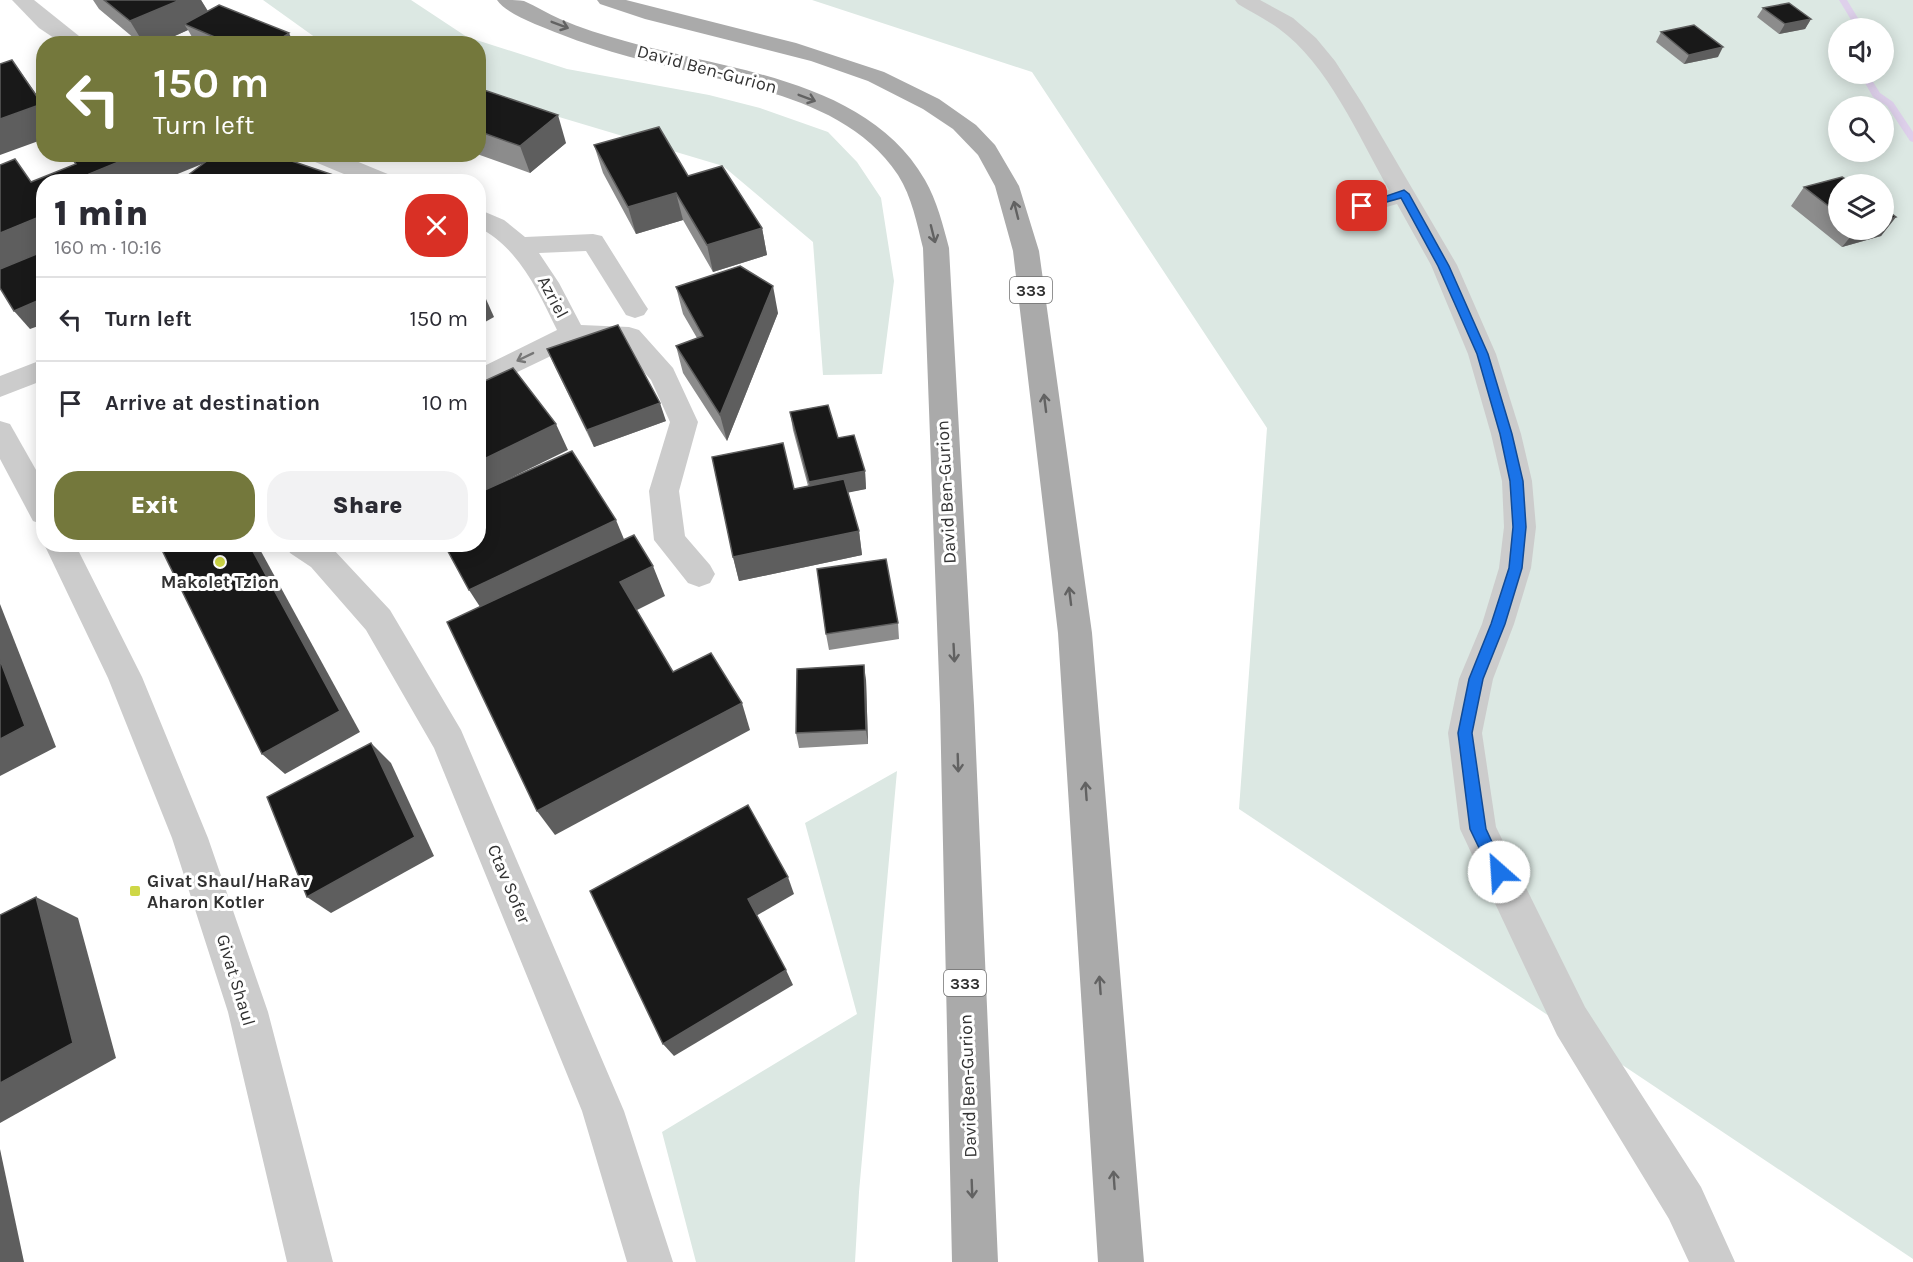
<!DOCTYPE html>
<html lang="en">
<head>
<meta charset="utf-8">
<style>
  :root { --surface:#fff; --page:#f2f2f3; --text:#2b2b33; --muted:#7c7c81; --line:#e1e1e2; --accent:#74783c }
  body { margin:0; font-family:Karla,sans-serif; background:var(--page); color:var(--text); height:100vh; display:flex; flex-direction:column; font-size:22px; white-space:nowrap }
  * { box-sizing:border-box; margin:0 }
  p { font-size:20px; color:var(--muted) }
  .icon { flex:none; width:33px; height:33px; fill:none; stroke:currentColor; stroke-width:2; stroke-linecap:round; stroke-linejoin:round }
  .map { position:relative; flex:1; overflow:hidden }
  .drawer { position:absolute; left:36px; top:174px; width:450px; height:378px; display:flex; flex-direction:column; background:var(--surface); border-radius:24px; box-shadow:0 3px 15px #0003 }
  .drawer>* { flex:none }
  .guide { position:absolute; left:36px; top:36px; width:450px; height:126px; border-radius:24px; box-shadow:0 3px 15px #0003; background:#74783c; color:#fff; overflow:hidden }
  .controls { position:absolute; left:1828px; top:18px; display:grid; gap:12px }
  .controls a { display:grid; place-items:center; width:66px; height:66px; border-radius:50%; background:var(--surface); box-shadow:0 3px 15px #0003; font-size:30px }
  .pin { position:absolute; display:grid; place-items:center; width:51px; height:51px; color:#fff; margin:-26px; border-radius:12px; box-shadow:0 3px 9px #0006 }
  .me { position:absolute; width:66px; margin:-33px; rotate:334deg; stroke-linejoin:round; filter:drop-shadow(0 0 4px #0008) }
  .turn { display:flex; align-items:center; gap:21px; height:126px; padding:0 18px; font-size:27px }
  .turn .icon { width:78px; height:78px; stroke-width:2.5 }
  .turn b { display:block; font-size:42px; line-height:51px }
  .round { display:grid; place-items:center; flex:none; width:63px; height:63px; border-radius:24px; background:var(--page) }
  .overview { display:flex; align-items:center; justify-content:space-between; height:102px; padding:0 18px }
  h1 { font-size:36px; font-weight:800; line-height:45px }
  .primary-button { display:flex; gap:12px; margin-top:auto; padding:12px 18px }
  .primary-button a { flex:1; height:69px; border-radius:24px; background:var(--accent); color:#fff; font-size:24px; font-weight:800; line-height:69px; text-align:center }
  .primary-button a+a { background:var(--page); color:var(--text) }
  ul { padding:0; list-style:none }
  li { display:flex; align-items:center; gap:18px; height:84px; padding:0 18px; border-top:2px solid var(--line) }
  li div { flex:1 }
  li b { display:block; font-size:22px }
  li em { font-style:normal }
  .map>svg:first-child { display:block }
  .green { fill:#dce8e3; fill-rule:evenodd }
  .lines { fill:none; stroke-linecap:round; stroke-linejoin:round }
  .stream { fill:#ded0eb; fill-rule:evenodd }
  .minor { fill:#ccc; fill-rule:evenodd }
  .major { fill:#aaa; fill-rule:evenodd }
  .wall { fill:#8c8c8c }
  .shaded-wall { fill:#5e5e5e }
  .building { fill:#191919; stroke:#5e5e5e; stroke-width:1.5 }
  .oneway { stroke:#626262 }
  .oneway2 { stroke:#777 }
  .route { fill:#1a73e8; stroke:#114b97; stroke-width:1.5 }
  .poi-dot { fill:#ced746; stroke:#fff; stroke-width:2 }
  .labels { text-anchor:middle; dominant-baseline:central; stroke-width:6; stroke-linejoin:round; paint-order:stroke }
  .shield { fill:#fff; stroke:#707070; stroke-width:1.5 }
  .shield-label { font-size:16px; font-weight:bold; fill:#323232 }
  .street-label { font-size:18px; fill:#323232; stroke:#fff }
  .poi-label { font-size:18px; font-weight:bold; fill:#323232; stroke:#fff }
</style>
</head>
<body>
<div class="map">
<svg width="1913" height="1262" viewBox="0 0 1913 1262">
  <rect width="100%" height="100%" fill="#fff"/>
  <!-- green -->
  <g class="green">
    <polygon points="263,0 411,0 467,37 567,69 709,95 760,108 828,132 857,162 881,198 894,281 882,374 823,375 813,242 723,166 479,93 478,44 323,43"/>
    <path d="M812 0H1913V1259L1239 809 1267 428 1032 72ZM1839 28H1884V74H1839ZM1839 106H1884V152H1839ZM1839 184H1884V230H1839Z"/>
    <polygon points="897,771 859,1192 855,1262 696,1262 662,1132 857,1014 805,823"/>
  </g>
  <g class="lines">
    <!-- stream -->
    <g class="stream">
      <polygon points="1839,0 1847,0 1864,28 1856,28"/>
      <polygon points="1860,74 1868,74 1880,93 1893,102 1913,132 1913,142 1910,141 1887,106 1873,97"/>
    </g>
    <!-- minor -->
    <g class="minor">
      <polygon points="12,0 34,0 89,44 63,44 39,28"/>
      <path d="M1235 0H1260L1293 18 1316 38 1335 61 1362 103 1457 265 1496 354 1521 434 1532 481 1536 527 1531 568 1514 624 1493 679 1482 733 1496 827 1585 1007 1701 1187 1735 1262H1689L1669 1219 1557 1035 1460 829 1448 733 1459 679 1482 624 1499 568 1504 527 1502 481 1491 434 1468 354 1431 265 1397 204 1362 214 1353 212 1350 206 1353 200 1389 190C1359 137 1328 64 1278 28 1265 19 1251 12 1238 4Z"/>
      <polygon points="304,154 339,154 395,177 398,182 363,182 308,159"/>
      <path d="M478 209 504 220 525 237 593 234 602 236 644 303 648 309 644 315 635 318 626 315 586 251 539 253 559 283 581 325 629 327 639 330 673 368 698 422 679 491 685 536 710 565 715 574 710 583 699 587 688 583 654 540 649 491 670 422 651 380 621 346 576 344 478 391V369L557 330C538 291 519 248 478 227Z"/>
      <polygon points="44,359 44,380 0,397 0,376"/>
      <polygon points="0,421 10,424 44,484 44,525 33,521 0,459"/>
      <polygon points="44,544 75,544 142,677 208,838 268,1012 333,1262 287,1262 228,1012 172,838 108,678"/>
      <polygon points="286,544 326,544 333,549 390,610 461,730 624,1111 673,1262 627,1262 582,1111 434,748 366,630 311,567 290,553"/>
    </g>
    <!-- major -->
    <g class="major">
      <path d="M497 0C505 0 516 0 524 1 536 6 548 14 560 19 581 28 603 35 625 41 726 70 867 79 925 180 937 201 943 225 949 248L974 705 998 1262H952L940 705 923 248C917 224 912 197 898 175 854 109 772 92 700 74 653 63 605 52 560 34 543 27 507 15 497 0Z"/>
      <polygon points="597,0 626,0 796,43 884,72 939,99 976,125 995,145 1019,186 1039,251 1092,633 1144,1262 1098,1262 1058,633 1013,251 995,186 978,155 953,129 923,109 868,81 811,61 645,19 600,4"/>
    </g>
  </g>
  <!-- wall -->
  <g class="wall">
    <polygon points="93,0 201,0 208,11 294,44 196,44 188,30 157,44 141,44 99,9"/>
    <polygon points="1763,8 1811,19 1805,29 1779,34 1757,17"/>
    <polygon points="1661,32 1718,57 1684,64 1656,42"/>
    <polygon points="478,88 566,143 530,173 477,154 478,154"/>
    <polygon points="594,145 688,176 762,228 767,255 713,272 683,220 636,234 603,173"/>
    <polygon points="431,154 447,154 442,159"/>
    <polygon points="1839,184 1839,230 1884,230 1896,217 1881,236 1842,247 1791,206 1804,187"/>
    <polygon points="676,287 778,313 727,441 683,373 676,346 697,338 683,314"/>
    <polygon points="547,349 666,421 594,447 555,367"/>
    <polygon points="790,412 838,438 865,471 866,489 848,492 859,531 862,555 739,581 733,557 794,489 808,486 793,430"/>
    <polygon points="898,623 899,639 829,650 826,634"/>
    <polygon points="866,680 868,744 799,748 796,733"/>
  </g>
  <!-- shaded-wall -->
  <g class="shaded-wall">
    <polygon points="180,0 201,0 213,20 184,24 188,30 157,44 144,44 130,21"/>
    <polygon points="1811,19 1805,29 1779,34 1785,24"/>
    <polygon points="289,33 294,44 283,44 280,39"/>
    <polygon points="1723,47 1718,57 1684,64 1689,55"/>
    <polygon points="12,60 44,105 44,139 0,155 0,119"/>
    <polygon points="558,115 566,143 530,173 520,146"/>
    <polygon points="138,154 224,155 158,182 95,182 89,174"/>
    <polygon points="440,154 447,154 442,159"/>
    <polygon points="676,193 683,220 636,234 628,207"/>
    <polygon points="44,215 44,252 0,269 0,233"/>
    <polygon points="1896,217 1881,236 1842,247 1856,230 1884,230 1884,221"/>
    <polygon points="762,228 767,255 713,272 707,245"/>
    <polygon points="773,286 778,313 727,441 720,415"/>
    <polygon points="482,290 494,317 478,326 478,292"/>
    <polygon points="44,298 44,324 30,329 14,311"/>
    <polygon points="660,403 666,421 594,447 587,430"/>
    <polygon points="556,424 568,450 478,494 478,462"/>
    <polygon points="865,471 866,489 812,500 809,482"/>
    <polygon points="616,520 626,544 484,613 469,590"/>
    <polygon points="859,531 862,555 739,581 733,557"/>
    <polygon points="249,544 257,544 360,732 285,774 262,754"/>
    <polygon points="653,566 665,596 633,612 620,582"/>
    <polygon points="0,604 56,747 0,776"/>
    <polygon points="864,665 866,680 868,744 866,730"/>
    <polygon points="742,703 750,730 555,835 537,811"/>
    <polygon points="371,743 391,763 434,856 331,913 307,897"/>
    <polygon points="788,877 794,894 756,916 748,899"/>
    <polygon points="36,897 78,918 116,1058 0,1123 0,1083"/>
    <polygon points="786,970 793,985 674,1056 663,1044"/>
    <polygon points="0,1149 24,1262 0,1262"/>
  </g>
  <!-- building -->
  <g class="building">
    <polygon points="104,0 180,0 130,21"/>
    <polygon points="1789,3 1811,19 1785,24 1763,8"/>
    <polygon points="219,5 289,33 280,39 292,44 231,44 184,24"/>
    <polygon points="1694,25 1723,47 1689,55 1661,32"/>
    <polygon points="12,60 42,104 0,119 0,64"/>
    <polygon points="478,88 558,115 520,146 478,131"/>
    <polygon points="659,127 688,176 722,166 762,228 707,245 676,193 628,207 594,145"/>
    <polygon points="69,154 138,154 89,174 95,182 44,182 44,215 0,233 0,165 15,159 31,182 76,164"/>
    <polygon points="216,154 271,154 354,182 179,182"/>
    <polygon points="1842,177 1853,184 1839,184 1839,214 1804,187"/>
    <polygon points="1884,208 1896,217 1884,221"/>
    <polygon points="44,251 44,298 14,311 0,288 0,269"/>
    <polygon points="740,266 773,286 720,415 676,346 703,336 676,287"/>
    <polygon points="618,325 660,403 587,430 547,349"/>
    <polygon points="513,368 556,424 478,462 478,384"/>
    <polygon points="828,405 838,438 854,435 865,471 809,482 790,412"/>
    <polygon points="783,443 794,489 844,479 859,531 733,557 712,457"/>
    <polygon points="572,451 616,520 469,590 444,544 478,544 478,493"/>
    <polygon points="634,535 653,566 620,582 673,672 711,653 742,703 537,811 447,622"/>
    <polygon points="159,544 249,544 340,711 262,754"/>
    <polygon points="886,559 898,623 826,634 817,569"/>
    <polygon points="0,660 25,726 0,739"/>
    <polygon points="864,665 866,730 796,733 797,669"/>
    <polygon points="371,743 415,837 307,897 267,797"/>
    <polygon points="748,805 788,877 748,899 786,970 663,1044 590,891"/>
    <polygon points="36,897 73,1043 0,1083 0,915"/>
  </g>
  <!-- one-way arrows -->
  <defs><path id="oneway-shaft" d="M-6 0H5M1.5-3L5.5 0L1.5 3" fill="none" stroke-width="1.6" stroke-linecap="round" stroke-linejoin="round" transform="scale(1.5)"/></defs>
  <g class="oneway">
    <use href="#oneway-shaft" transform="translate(560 25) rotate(21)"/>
    <use href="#oneway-shaft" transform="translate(807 98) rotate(21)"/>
    <use href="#oneway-shaft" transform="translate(1016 210) rotate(-104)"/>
    <use href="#oneway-shaft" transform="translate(933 234) rotate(76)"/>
    <use href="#oneway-shaft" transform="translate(1045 403) rotate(-97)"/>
    <use href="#oneway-shaft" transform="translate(1070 596) rotate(-97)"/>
    <use href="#oneway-shaft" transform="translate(954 653) rotate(87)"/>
    <use href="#oneway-shaft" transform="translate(958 763) rotate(88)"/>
    <use href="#oneway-shaft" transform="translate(1086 791) rotate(-94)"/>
    <use href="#oneway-shaft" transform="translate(1100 985) rotate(-94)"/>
    <use href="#oneway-shaft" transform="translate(1114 1180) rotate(-94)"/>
    <use href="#oneway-shaft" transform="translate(972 1189) rotate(88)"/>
  </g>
  <use class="oneway2" href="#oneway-shaft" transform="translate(525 357) rotate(154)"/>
  <!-- route -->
  <polygon class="route" points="1404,190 1409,194 1449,266 1488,354 1512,434 1523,481 1526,527 1522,568 1505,624 1483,679 1472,733 1486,829 1506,872 1504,877 1499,879 1493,877 1470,829 1458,733 1469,679 1491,624 1509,568 1513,527 1510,481 1500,434 1477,354 1438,266 1401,198 1362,209 1357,206"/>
  <!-- markers -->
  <g class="poi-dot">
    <circle cx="220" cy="562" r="6"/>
    <rect x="129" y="885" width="12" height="12" rx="3"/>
  </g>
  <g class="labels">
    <!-- shield labels -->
    <g class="shield">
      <rect x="1010" y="277" width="42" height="26" rx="4.5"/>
      <rect x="944" y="970" width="42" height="26" rx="4.5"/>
    </g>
    <g class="shield-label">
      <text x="1031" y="290">333</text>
      <text x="965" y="983">333</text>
    </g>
    <!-- street labels -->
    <g class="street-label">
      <text transform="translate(707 69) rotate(15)">David Ben-Gurion</text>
      <text transform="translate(553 297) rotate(62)">Azriel</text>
      <text transform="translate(946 492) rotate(-93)">David Ben-Gurion</text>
      <text transform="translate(509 884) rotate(67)">Ctav Sofer</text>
      <text transform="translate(236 980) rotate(73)">Givat Shaul</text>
      <text transform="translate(968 1086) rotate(-92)">David Ben-Gurion</text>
    </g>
    <!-- poi labels -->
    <g class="poi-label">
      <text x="220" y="582">Makolet Tzion</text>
      <text x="147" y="881" text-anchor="start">Givat Shaul/HaRav<tspan x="147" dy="21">Aharon Kotler</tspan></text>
    </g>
  </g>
</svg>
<div class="controls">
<a><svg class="icon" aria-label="sound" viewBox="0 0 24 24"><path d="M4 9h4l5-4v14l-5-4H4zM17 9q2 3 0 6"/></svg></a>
<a><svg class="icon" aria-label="search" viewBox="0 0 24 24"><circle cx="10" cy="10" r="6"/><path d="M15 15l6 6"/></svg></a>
<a><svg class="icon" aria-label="layers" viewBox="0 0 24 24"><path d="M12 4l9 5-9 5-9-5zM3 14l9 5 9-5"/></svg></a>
</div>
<div class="pin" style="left:1362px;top:206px;background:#d93025"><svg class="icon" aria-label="arrive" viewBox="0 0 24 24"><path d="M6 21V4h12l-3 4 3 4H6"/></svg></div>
<svg class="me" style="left:1499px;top:872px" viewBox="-20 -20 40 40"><circle r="19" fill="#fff"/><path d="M0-13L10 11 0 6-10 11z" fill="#1a73e8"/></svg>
<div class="guide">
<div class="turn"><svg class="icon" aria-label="left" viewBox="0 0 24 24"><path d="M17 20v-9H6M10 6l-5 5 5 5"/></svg><div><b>150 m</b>Turn left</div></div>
</div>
<section class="drawer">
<div class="overview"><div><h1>1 min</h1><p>160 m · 10:16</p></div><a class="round" style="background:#d93025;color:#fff"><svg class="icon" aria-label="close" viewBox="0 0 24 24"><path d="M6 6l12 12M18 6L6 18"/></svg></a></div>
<ul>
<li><svg class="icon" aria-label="left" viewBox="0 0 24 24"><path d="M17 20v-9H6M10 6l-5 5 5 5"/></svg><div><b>Turn left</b></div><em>150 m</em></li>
<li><svg class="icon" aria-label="arrive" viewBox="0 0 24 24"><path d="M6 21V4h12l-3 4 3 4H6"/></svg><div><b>Arrive at destination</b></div><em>10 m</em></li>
</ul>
<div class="primary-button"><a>Exit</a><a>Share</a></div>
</section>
</div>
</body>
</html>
